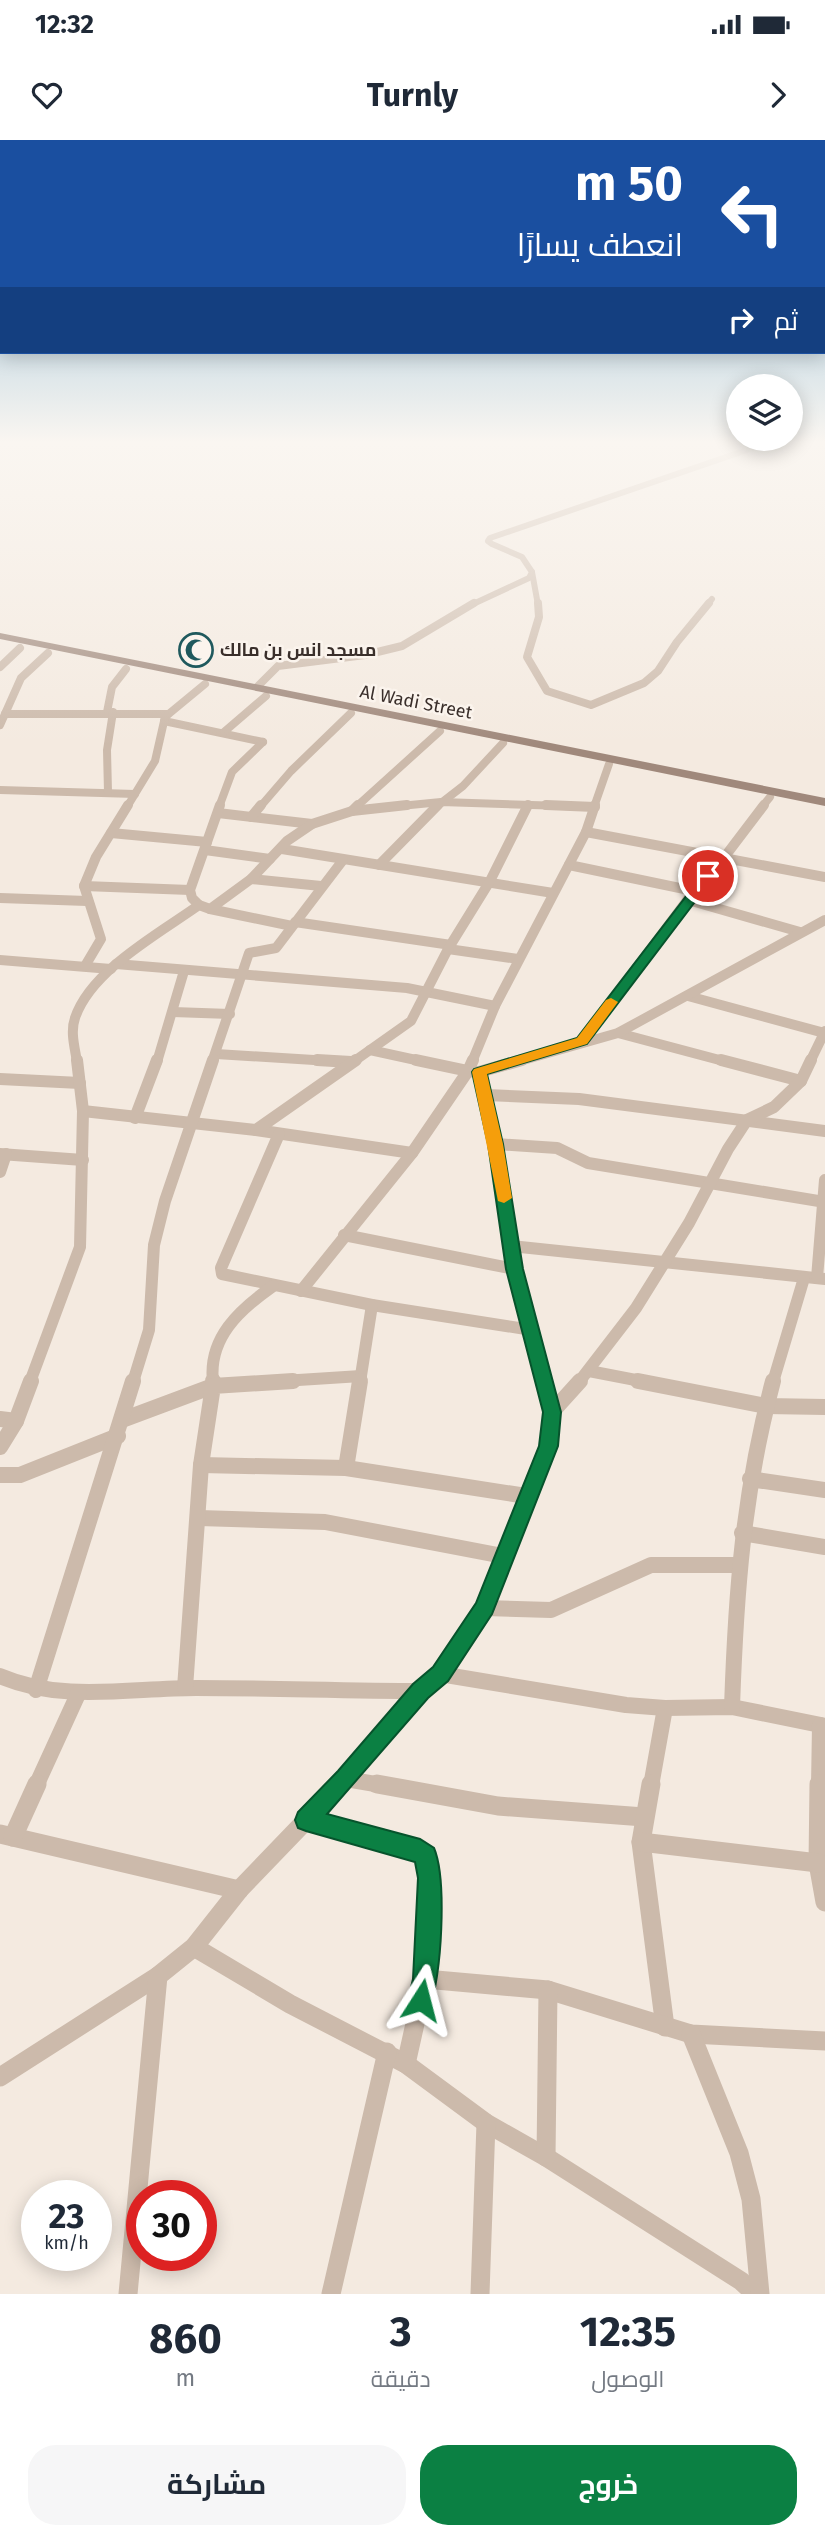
<!DOCTYPE html>
<html lang="ar">
<head>
<meta charset="utf-8">
<style>
  :root { --surface:#fff; --page:#f6f6f7; --text:#1f2937; --muted:#747a83; --accent:#0b8043 }
  body { margin:0; font-family:"Fira Sans",Cairo,sans-serif; background:var(--page); color:var(--text); direction:rtl; height:100vh; display:flex; flex-direction:column; font-size:26px; white-space:nowrap }
  * { box-sizing:border-box; margin:0 }
  p { font-size:23px; color:var(--muted) }
  .icon { flex:none; width:38px; height:38px; fill:none; stroke:currentColor; stroke-width:2; stroke-linecap:round; stroke-linejoin:round }
  .map { position:relative; height:2154px; overflow:hidden; direction:ltr }
  .drawer { display:flex; flex-direction:column; background:var(--surface); flex:1 }
  .drawer>* { flex:none }
  .top-card { position:absolute; left:0px; top:0px; width:826px; height:214px; box-shadow:0 4px 18px #0003; direction:rtl; background:#1a4fa0; color:#fff; overflow:hidden }
  .fabs { position:absolute; left:726px; top:234px; display:grid; gap:14px }
  .fabs a { display:grid; place-items:center; width:77px; height:77px; border-radius:50%; background:var(--surface); box-shadow:0 4px 18px #0003; font-size:35px }
  .speed { position:absolute; left:21px; top:2040px; display:flex; gap:14px; font-size:35px; font-weight:700; text-align:center }
  .speed>* { display:grid; place-content:center; width:91px; height:91px; border-radius:50%; background:var(--surface); box-shadow:0 4px 18px #0003; line-height:1 }
  .speed small { font-size:18px; font-weight:400 }
  .speed .limit { border:10px solid #d22; background:#fff; color:#111 }
  .pin { position:absolute; display:grid; place-items:center; width:60px; height:60px; color:#fff; margin:-30px; border:4px solid #fff; border-radius:50%; box-shadow:0 2px 7px #0007 }
  .me { position:absolute; width:77px; margin:-38px; rotate:9deg; stroke-linejoin:round; filter:drop-shadow(0 0 5px #0008) }
  .turn { display:flex; align-items:center; gap:24px; height:147px; padding:0 28px; font-size:32px }
  .turn .icon { width:91px; height:91px; stroke-width:2.5 }
  .turn b { display:block; font-size:49px; line-height:60px }
  .then { display:flex; align-items:center; height:66px; padding:0 28px; background:#0003; gap:14px; font-size:26px }
  .eta { display:flex; justify-content:space-evenly; align-items:center; height:119px; text-align:center }
  .eta b { font-size:42px; font-weight:700; line-height:49px }
  .primary-button { display:flex; gap:14px; margin-top:auto; padding:14px 28px }
  .primary-button a { flex:1; height:80px; border-radius:28px; background:var(--accent); color:#fff; font-size:28px; font-weight:700; line-height:80px; text-align:center }
  .primary-button a+a { background:var(--page); color:var(--text) }
  .status { display:flex; justify-content:space-between; align-items:center; height:49px; padding:0 35px; background:var(--surface); direction:ltr }
  .status svg { height:19px; fill:currentColor }
  header { display:flex; justify-content:space-between; align-items:center; height:91px; padding:0 28px; background:var(--surface); font-size:32px; font-weight:700 }
  .map>svg:first-child { display:block }
  .lines { fill:none; stroke-linecap:round; stroke-linejoin:round }
  .minor-far5 { stroke:#ccbaab; stroke-width:6 }
  .minor-far4 { stroke:#ccbaab; stroke-width:8 }
  .minor-far3 { stroke:#ccbaab; stroke-width:10 }
  .minor-far2 { stroke:#ccbaab; stroke-width:12 }
  .minor-far1 { stroke:#ccbaab; stroke-width:16 }
  .minor { stroke:#ccbaab; stroke-width:19 }
  .secondary { fill:#a0897c; fill-rule:evenodd }
  .route { fill:#0b8043; stroke:#07532c; stroke-width:2 }
  .slow { fill:#f59e0b }
  .labels { text-anchor:middle; dominant-baseline:central; stroke-width:5; stroke-linejoin:round; paint-order:stroke }
  .far-poi-label { font-size:18px; font-weight:bold; fill:#3a2f2b; stroke:#fbf4ed; text-anchor:start }
  .far-street-label { font-size:18px; fill:#3a2f2b; stroke:#fbf4ed }
</style>
</head>
<body>
<div class="status"><b>12:32</b><svg viewBox="0 0 49 12"><path d="M0 12V9h3v3zM5 12V6h3v6zM10 12V3h3v9zM15 12V0h3v12zM26 1h20v11H26zM47 4h2v5h-2z"/></svg></div>
<header><svg class="icon" aria-label="forward" viewBox="0 0 24 24"><path d="M9 5l7 7-7 7"/></svg>Turnly<svg class="icon" aria-label="heart" viewBox="0 0 24 24"><path d="M12 20l-8-8c-3-5 5-10 8-4 3-6 11-1 8 4z"/></svg></header>
<div class="map">
<svg width="825" height="2154" viewBox="0 0 825 2154">
  <rect width="100%" height="100%" fill="#f4eae0"/>
  <g class="lines">
    <!-- minor-far5 -->
    <g class="minor-far5">
      <polyline points="532,432 538,465"/>
      <polyline points="471,465 529,438 532,432 522,417 492,404 488,401 490,398 764,304"/>
      <polyline points="707,465 712,459"/>
    </g>
    <!-- minor-far4 -->
    <g class="minor-far4">
      <polyline points="538,463 539,477 527,517 547,551 591,565 644,543 658,531 677,502 709,463"/>
      <polyline points="0,527 20,508"/>
      <polyline points="257,547 278,526 365,515 402,506 474,463"/>
      <polyline points="107,572 112,547 126,529"/>
      <polyline points="5,574 168,574"/>
      <polyline points="164,581 263,602"/>
      <polyline points="0,585 21,538 48,513"/>
      <polyline points="224,592 266,556"/>
      <polyline points="0,650 135,654"/>
      <polyline points="108,652 107,610 113,572"/>
      <polyline points="127,667 155,621 165,577 205,544"/>
      <polyline points="219,667 232,632 263,602"/>
      <polyline points="260,667 291,631 351,573"/>
      <polyline points="356,667 440,591"/>
      <polyline points="390,667 441,662 595,667"/>
      <polyline points="436,667 463,646 503,603"/>
      <polyline points="594,667 609,624"/>
      <polyline points="762,667 770,657"/>
    </g>
    <!-- minor-far3 -->
    <g class="minor-far3">
      <polyline points="546,665 595,667"/>
      <polyline points="352,671 407,665"/>
      <polyline points="218,673 312,684"/>
      <polyline points="251,677 261,665"/>
      <polyline points="586,692 825,737"/>
      <polyline points="111,693 207,702"/>
      <polyline points="282,709 553,753"/>
      <polyline points="205,710 270,719"/>
      <polyline points="379,725 438,665"/>
      <polyline points="569,725 694,751"/>
      <polyline points="251,739 321,746"/>
      <polyline points="84,746 190,750"/>
      <polyline points="0,758 87,761"/>
      <polyline points="688,760 800,792"/>
      <polyline points="199,765 192,758 190,750 220,665"/>
      <polyline points="210,769 292,786"/>
      <polyline points="295,782 451,805"/>
      <polyline points="448,809 518,819"/>
      <polyline points="0,820 111,829"/>
      <polyline points="116,824 407,848 495,866"/>
      <polyline points="85,826 101,799 84,746 96,717 128,665"/>
      <polyline points="688,856 824,893"/>
      <polyline points="173,872 230,874"/>
      <polyline points="618,893 727,922"/>
      <polyline points="582,901 694,751 723,719 764,665"/>
      <polyline points="370,910 425,922"/>
      <polyline points="216,914 346,922"/>
      <path d="M77 922C75 908 70 892 75 878 91 830 160 793 199 765L210 769 251 739 287 701 312 684 352 671 358 665"/>
      <polyline points="157,922 184,831"/>
      <polyline points="212,922 249,813 276,808 343,720"/>
      <polyline points="353,922 411,881 448,809 490,741 528,665"/>
      <polyline points="472,922 495,866 586,692 595,665"/>
      <polyline points="516,922 618,893 825,780"/>
      <polyline points="810,922 825,891"/>
    </g>
    <!-- minor-far2 -->
    <g class="minor-far2">
      <polyline points="317,920 351,922"/>
      <polyline points="473,920 468,931 479,932 496,1004 514,1129 544,1242"/>
      <polyline points="721,920 801,941"/>
      <polyline points="479,932 522,920"/>
      <polyline points="0,939 80,943"/>
      <polyline points="486,955 579,959 825,991"/>
      <polyline points="83,971 256,990 412,1013"/>
      <polyline points="135,978 157,920"/>
      <polyline points="256,990 356,920"/>
      <polyline points="279,994 221,1128 222,1134 372,1165 532,1190"/>
      <polyline points="496,1004 557,1008 588,1023 825,1062"/>
      <polyline points="0,1014 83,1020"/>
      <polyline points="0,1032 6,1014"/>
      <polyline points="344,1095 514,1129"/>
      <polyline points="511,1106 825,1139"/>
      <polyline points="817,1138 825,1040"/>
      <polyline points="301,1151 412,1013 468,931 416,920"/>
      <polyline points="589,1231 646,1242"/>
      <polyline points="30,1242 80,1107 83,971 77,920"/>
      <polyline points="133,1242 149,1190 154,1105 165,1061 213,920"/>
      <path d="M213 1242C208 1198 239 1170 273 1146"/>
      <polyline points="267,1242 361,1236"/>
      <polyline points="360,1242 372,1165"/>
      <polyline points="579,1242 636,1168 689,1083 728,1009 747,980 774,967 801,941 811,920"/>
      <polyline points="773,1242 804,1138"/>
    </g>
    <!-- minor-far1 -->
    <g class="minor-far1">
      <polyline points="638,1241 766,1266 825,1267"/>
      <polyline points="552,1272 580,1241"/>
      <polyline points="0,1279 16,1281"/>
      <polyline points="122,1280 213,1246 213,1241"/>
      <polyline points="0,1307 16,1281 31,1241"/>
      <polyline points="201,1325 346,1328 526,1356"/>
      <polyline points="346,1328 360,1241"/>
      <polyline points="0,1335 20,1335 118,1296"/>
      <polyline points="750,1339 825,1350"/>
      <polyline points="199,1378 325,1382 503,1416"/>
      <polyline points="742,1393 825,1407"/>
      <polyline points="485,1468 551,1470 651,1425 738,1425"/>
      <polyline points="440,1534 626,1565 665,1568 732,1567 825,1586"/>
      <path d="M0 1536C63 1563 129 1548 196 1548 271 1548 346 1551 421 1551"/>
      <polyline points="185,1548 201,1325 213,1246 293,1241"/>
      <polyline points="36,1550 133,1241"/>
      <path d="M732 1567C736 1451 743 1354 773 1241"/>
      <polyline points="346,1639 387,1646"/>
      <polyline points="36,1646 79,1552"/>
      <polyline points="339,1646 421,1551 440,1534 485,1468 548,1306 552,1272 544,1241"/>
      <polyline points="651,1646 665,1568"/>
      <polyline points="819,1646 820,1585"/>
    </g>
    <!-- minor -->
    <g class="minor">
      <polyline points="377,1644 498,1666 644,1677"/>
      <polyline points="651,1644 641,1702 665,1887"/>
      <polyline points="819,1644 818,1723 825,1762"/>
      <polyline points="306,1680 420,1710 429,1725 425,1839 548,1850 691,1894 825,1901"/>
      <polyline points="0,1694 239,1750"/>
      <polyline points="13,1697 37,1644"/>
      <polyline points="641,1702 818,1723"/>
      <polyline points="194,1807 290,1864 406,1924 486,1983 546,2017 741,2141 755,2154"/>
      <polyline points="691,1894 739,2013 751,2059 760,2154"/>
      <polyline points="406,1924 425,1839"/>
      <polyline points="0,1937 158,1836"/>
      <polyline points="546,2017 548,1850"/>
      <polyline points="128,2154 158,1836 194,1807 239,1750 341,1644"/>
      <polyline points="331,2154 387,1912"/>
      <polyline points="480,2154 486,1983"/>
    </g>
    <!-- secondary -->
    <polygon class="secondary" points="0,493 825,658 825,666 0,499"/>
  </g>
  <!-- sky -->
  <linearGradient id="sky" x2="0" y2="1"><stop stop-color="#7db2d2"/><stop offset="0.5" stop-color="#faf6f1"/><stop offset="1" stop-color="#faf6f1" stop-opacity="0"/></linearGradient>
  <rect width="825" height="605" fill="url(#sky)"/>
  <!-- route -->
  <path class="route" d="M708 732 714 736 713 738 587 904 487 934 503 1004 523 1129 561 1272 558 1306 492 1474 448 1541 428 1558 327 1674 420 1699 434 1708C447 1739 442 1838 429 1869L421 1872 412 1869 408 1860 413 1839 418 1738 415 1722 306 1691 298 1688 295 1680 298 1672 338 1631 413 1544 433 1527 476 1463 539 1306 543 1272 506 1129 488 1004 472 932 474 929 577 898 704 733Z"/>
  <!-- slow -->
  <polygon class="slow" points="611,858 618,862 587,904 487,934 503,1004 512,1058 504,1063 498,1061 472,932 474,929 577,898 606,860"/>
  <!-- icons -->
  <defs>
    <g id="mosque-ring" transform="scale(1.75)"><circle r="9.5" fill="#fbf4ed" stroke="#1f595d" stroke-width="1.5"/><path d="M3.5-4.9A6 6 0 1 0 3.5 4.9A5 5 0 1 1 3.5-4.9Z" fill="#1f595d"/></g>
  </defs>
  <g fill-rule="evenodd">
    <use href="#mosque-ring" x="196" y="510"/>
  </g>
  <g class="labels">
    <!-- far-poi labels -->
    <g class="far-poi-label">
      <text x="220" y="510">مسجد انس بن مالك</text>
    </g>
    <!-- far-street labels -->
    <g class="far-street-label">
      <text transform="translate(416 562) rotate(11)">Al Wadi Street</text>
    </g>
  </g>
</svg>
<div class="fabs">
<a><svg class="icon" aria-label="layers" viewBox="0 0 24 24"><path d="M12 4l9 5-9 5-9-5zM3 14l9 5 9-5"/></svg></a>
</div>
<div class="speed"><div>23<small>km/h</small></div><div class="limit">30</div></div>
<div class="pin" style="left:708px;top:736px;background:#d93025"><svg class="icon" aria-label="arrive" viewBox="0 0 24 24"><path d="M6 21V4h12l-3 4 3 4H6"/></svg></div>
<svg class="me" style="left:421px;top:1860px" viewBox="-20 -20 40 40"><path d="M0-17L14 15 0 8-14 15z" fill="#0b8043" stroke="#fff" stroke-width="4"/></svg>
<div class="top-card">
<div class="turn"><svg class="icon" aria-label="left" viewBox="0 0 24 24"><path d="M17 20v-9H6M10 6l-5 5 5 5"/></svg><div><b>50 m</b>انعطف يسارًا</div></div>
<div class="then">ثم<svg class="icon" aria-label="right" viewBox="0 0 24 24"><path d="M7 20v-9h11M14 6l5 5-5 5"/></svg></div>
</div>
</div>
<section class="drawer">
<div class="eta">
<div><b>12:35</b><p>الوصول</p></div>
<div><b>3</b><p>دقيقة</p></div>
<div><b>860</b><p>m</p></div>
</div>
<div class="primary-button"><a>خروج</a><a>مشاركة</a></div>
</section>
</body>
</html>
